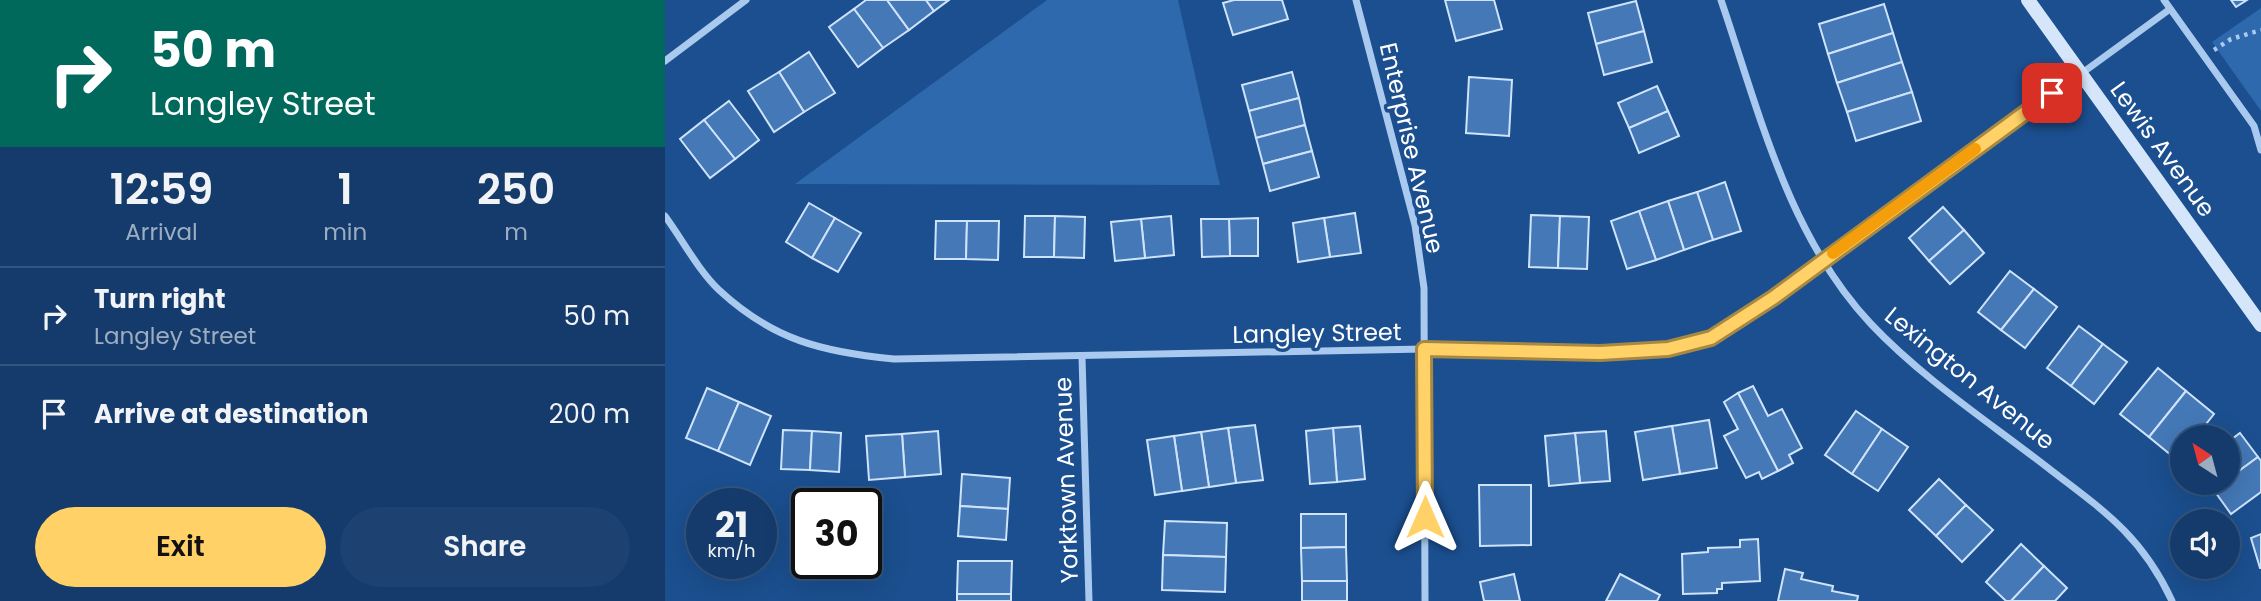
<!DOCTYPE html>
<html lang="en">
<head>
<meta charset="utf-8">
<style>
  :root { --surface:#143b6b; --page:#1d4271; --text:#f1f3f6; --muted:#9dadc1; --line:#33557e; --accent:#ffd166 }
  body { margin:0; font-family:Poppins,sans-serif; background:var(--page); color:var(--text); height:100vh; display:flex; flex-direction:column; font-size:26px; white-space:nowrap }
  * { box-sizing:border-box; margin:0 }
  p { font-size:23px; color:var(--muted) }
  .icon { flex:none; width:38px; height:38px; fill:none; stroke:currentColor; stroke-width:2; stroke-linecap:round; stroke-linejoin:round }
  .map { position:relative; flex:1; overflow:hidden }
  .panel { display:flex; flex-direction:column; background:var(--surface); width:665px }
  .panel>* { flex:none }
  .banner { background:#00695c; color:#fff; overflow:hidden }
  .needle { width:46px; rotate:324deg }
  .controls { position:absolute; left:1505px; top:425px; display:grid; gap:14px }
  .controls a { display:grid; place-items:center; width:70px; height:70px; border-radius:50%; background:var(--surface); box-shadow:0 7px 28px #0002,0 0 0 2px var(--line); font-size:35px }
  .speed { position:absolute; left:21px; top:488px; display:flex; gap:14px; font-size:35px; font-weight:700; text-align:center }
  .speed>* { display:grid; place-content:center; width:91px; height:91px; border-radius:50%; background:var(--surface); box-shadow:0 7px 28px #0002,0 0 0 2px var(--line); line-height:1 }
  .speed small { font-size:18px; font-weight:400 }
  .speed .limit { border:4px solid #111; border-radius:10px; background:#fff; color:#111 }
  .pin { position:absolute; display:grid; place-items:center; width:60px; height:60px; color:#fff; margin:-30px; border-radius:14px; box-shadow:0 4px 10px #0006 }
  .me { position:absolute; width:77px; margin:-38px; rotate:0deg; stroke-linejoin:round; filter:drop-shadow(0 0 5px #0008) }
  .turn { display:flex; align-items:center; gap:24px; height:147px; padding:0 35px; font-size:32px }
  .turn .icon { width:91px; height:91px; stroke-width:2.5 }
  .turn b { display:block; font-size:49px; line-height:60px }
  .eta { display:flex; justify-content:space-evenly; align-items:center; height:119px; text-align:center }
  .eta b { font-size:42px; font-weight:600; line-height:49px }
  .action { display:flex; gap:14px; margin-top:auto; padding:14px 35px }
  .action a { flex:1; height:80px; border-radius:42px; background:var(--accent); color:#111; font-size:28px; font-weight:600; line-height:80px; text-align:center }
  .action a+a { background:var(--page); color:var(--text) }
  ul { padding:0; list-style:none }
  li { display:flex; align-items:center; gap:21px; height:98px; padding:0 35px; border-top:2px solid var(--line) }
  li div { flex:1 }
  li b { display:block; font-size:26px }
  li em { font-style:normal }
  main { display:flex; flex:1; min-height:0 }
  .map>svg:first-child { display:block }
  .green { fill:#2e69ad }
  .building { fill:#4478b7; stroke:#cfe3fa; stroke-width:2 }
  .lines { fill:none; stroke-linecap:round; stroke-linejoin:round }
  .path { stroke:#a9c9ee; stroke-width:4.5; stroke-dasharray:3.5 5; stroke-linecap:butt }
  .minor { stroke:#a9c9ee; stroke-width:7 }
  .secondary { stroke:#d6e6fa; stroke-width:14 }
  .route-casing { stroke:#a68842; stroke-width:18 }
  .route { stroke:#ffd166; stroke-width:12 }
  .slow { stroke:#f59e0b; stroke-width:12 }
  .labels { text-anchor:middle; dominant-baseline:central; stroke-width:7; stroke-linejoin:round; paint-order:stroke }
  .street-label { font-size:24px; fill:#fff; stroke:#1b4f8f }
</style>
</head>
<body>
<main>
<section class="panel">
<div class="banner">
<div class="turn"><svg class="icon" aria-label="right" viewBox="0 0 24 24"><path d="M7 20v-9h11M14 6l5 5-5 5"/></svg><div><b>50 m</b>Langley Street</div></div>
</div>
<div class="eta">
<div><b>12:59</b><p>Arrival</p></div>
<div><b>1</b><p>min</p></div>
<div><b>250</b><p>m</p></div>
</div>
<ul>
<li><svg class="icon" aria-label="right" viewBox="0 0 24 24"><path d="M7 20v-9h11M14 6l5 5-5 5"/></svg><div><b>Turn right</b><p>Langley Street</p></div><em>50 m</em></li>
<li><svg class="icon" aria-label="arrive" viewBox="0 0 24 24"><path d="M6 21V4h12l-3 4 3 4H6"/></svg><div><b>Arrive at destination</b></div><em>200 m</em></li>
</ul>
<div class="action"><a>Exit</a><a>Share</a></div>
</section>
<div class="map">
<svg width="1596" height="601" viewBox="0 0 1596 601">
  <rect width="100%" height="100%" fill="#1b4f8f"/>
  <!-- green -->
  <g class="green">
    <polygon points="382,0 513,0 555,185 130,184"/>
    <polygon points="1596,8 1596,111 1547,42"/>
  </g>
  <!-- building -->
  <g class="building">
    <polygon points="201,0 222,0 244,30 218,48 189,9"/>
    <polygon points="222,0 261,0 269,11 244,30"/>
    <polygon points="261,0 284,0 269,11"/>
    <polygon points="569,0 617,0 623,19 568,35 558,3"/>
    <polygon points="780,0 829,0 837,29 791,41"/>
    <polygon points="1566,0 1582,0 1571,7"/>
    <polygon points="971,1 979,31 931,44 923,13"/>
    <polygon points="1219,4 1228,33 1163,54 1154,24"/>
    <polygon points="189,9 218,48 193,67 164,27"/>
    <polygon points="979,31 987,62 939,75 931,44"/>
    <polygon points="1228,33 1237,62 1172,83 1163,54"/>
    <polygon points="144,52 170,93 139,112 114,72"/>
    <polygon points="1237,62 1247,92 1182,112 1172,83"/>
    <polygon points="114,72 139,112 109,132 83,91"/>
    <polygon points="627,72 634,98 584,111 577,85"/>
    <polygon points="804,77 847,80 844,136 801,133"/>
    <polygon points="992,86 1003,111 964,128 953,103"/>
    <polygon points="1247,92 1256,121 1191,141 1182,112"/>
    <polygon points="634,98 640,125 591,138 584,111"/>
    <polygon points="64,101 94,140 70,159 39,120"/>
    <polygon points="1003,111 1014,136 974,153 964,128"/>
    <polygon points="39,120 70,159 45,178 15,139"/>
    <polygon points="640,125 647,151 598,164 591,138"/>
    <polygon points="647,151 654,177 605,191 598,164"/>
    <polygon points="1060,182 1076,231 1048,240 1032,192"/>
    <polygon points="1032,192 1048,240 1019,250 1003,201"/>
    <polygon points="1003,201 1019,250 991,260 974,211"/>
    <polygon points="144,203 170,218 147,258 121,242"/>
    <polygon points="1278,207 1299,230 1264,261 1244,238"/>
    <polygon points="974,211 991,260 962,269 946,221"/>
    <polygon points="690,213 696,253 665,257 659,218"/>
    <polygon points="866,215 895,216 893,268 864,267"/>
    <polygon points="360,216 390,216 389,257 359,257"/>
    <polygon points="390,216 420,217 419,258 389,257"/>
    <polygon points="506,216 509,255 480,258 476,219"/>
    <polygon points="895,216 924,217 922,269 893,268"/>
    <polygon points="170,218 196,233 173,272 147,258"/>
    <polygon points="593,218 593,256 565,256 564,219"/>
    <polygon points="659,218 665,257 633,262 628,223"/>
    <polygon points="476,219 480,258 450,261 446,222"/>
    <polygon points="536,219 564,219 565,256 537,257"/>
    <polygon points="271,221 302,221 301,259 270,259"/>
    <polygon points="302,221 334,221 333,260 301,259"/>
    <polygon points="1299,230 1319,253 1285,284 1264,261"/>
    <polygon points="1345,271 1369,289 1336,330 1313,312"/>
    <polygon points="1369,289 1392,307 1360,348 1336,330"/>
    <polygon points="1414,326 1438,344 1406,386 1382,368"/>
    <polygon points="1438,344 1462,362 1429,404 1406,386"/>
    <polygon points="1493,368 1521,391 1484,437 1455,414"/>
    <polygon points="1088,386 1103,416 1117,409 1137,448 1124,455 1128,463 1113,471 1073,393"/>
    <polygon points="42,388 74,402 53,451 21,438"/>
    <polygon points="1521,391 1549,414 1530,438 1517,438 1517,453 1512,460 1484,437"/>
    <polygon points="1073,393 1113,471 1097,479 1094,472 1081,478 1059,436 1073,429 1059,402"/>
    <polygon points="74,402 106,416 85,465 53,451"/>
    <polygon points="1191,411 1217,429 1187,474 1160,455"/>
    <polygon points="1044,420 1052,468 1015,474 1007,426"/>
    <polygon points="590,425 598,480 571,483 563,428"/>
    <polygon points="695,426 700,479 672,482 668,428"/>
    <polygon points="1007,426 1015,474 978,480 970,432"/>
    <polygon points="563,428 571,483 544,487 536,432"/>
    <polygon points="668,428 672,482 645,484 641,431"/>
    <polygon points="1217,429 1243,447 1213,491 1187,474"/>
    <polygon points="118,430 147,431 145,470 116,469"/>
    <polygon points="147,431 176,433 174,472 145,470"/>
    <polygon points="273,431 276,474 240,477 237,434"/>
    <polygon points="941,431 945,481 915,483 910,433"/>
    <polygon points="536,432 544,487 517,491 509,436"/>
    <polygon points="910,433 915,483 884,486 880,436"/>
    <polygon points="1575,433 1593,457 1563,479 1563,442"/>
    <polygon points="237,434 240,477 204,480 201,436"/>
    <polygon points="509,436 517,491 490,495 482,440"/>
    <polygon points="1593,457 1596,461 1596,492 1566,514 1548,489 1563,483 1563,479"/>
    <polygon points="297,474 345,478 343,509 295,506"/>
    <polygon points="1274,479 1301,505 1271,536 1244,510"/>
    <polygon points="814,485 866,485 866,545 815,546"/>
    <polygon points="1301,505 1328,530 1297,562 1271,536"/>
    <polygon points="295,506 343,509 341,540 293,536"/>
    <polygon points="636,514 681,514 681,547 636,548"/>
    <polygon points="500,521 562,523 561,557 498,555"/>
    <polygon points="1596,534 1596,568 1595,568 1586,538"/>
    <polygon points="1093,539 1095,581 1057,583 1057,589 1052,589 1052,593 1018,594 1017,554 1043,552 1043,548 1075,547 1075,540"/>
    <polygon points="1356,544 1379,566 1346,601 1341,601 1321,582"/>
    <polygon points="681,547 682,581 637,581 636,548"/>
    <polygon points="498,555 561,557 560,592 497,590"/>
    <polygon points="293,561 347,561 346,594 292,594"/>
    <polygon points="1379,566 1402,588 1390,601 1346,601"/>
    <polygon points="1120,569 1138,573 1136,579 1168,586 1167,591 1193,596 1192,601 1113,601"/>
    <polygon points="849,574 855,601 819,601 815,582"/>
    <polygon points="955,574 995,595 992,601 941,601"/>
    <rect x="637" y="581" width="45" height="20"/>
    <rect x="292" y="594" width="54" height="7"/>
  </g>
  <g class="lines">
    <!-- path -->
    <polyline class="path" points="1549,50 1566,39 1596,30"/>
    <!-- minor -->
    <g class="minor">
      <polyline points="691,0 750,225 759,288 760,601"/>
      <path d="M1056 0C1094 111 1123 236 1206 324 1259 380 1327 424 1387 471 1441 512 1478 538 1507 601"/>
      <polyline points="1499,0 1589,126 1596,150"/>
      <polyline points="0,61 81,0"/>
      <path d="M0 216C17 239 33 270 54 290 108 340 157 352 229 359L759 349 935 353 1003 349 1046 338 1108 298 1505 9"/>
      <polyline points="417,357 424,601"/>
    </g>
    <!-- secondary -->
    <polyline class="secondary" points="1363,0 1596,325"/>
  </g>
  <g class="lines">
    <!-- route casing -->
    <g class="route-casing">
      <polyline id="route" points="760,517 759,349 935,353 1003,349 1046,338 1108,298 1387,93"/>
    </g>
    <!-- route -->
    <use href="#route" class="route"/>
    <!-- slow -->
    <polyline class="slow" points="1168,253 1310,149"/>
  </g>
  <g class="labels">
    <!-- street labels -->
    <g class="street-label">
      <text transform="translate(747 148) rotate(77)">Enterprise Avenue</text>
      <text transform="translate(1498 149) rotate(54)">Lewis Avenue</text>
      <text transform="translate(652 333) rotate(-1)">Langley Street</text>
      <text transform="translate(1305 378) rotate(39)">Lexington Avenue</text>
      <text transform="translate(401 480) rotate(-92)">Yorktown Avenue</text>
    </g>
  </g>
</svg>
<div class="controls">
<a><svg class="needle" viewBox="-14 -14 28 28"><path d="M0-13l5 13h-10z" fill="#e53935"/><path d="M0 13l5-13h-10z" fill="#9dadc1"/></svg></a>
<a><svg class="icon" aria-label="sound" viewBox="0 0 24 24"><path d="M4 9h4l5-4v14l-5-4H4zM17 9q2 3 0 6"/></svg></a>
</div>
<div class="speed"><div>21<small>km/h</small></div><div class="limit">30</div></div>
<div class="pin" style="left:1387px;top:93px;background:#d93025"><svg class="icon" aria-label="arrive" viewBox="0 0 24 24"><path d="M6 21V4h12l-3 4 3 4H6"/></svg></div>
<svg class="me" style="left:760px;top:517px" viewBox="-20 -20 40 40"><path d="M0-17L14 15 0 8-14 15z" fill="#ffd166" stroke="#fff" stroke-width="4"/></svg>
</div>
</main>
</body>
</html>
